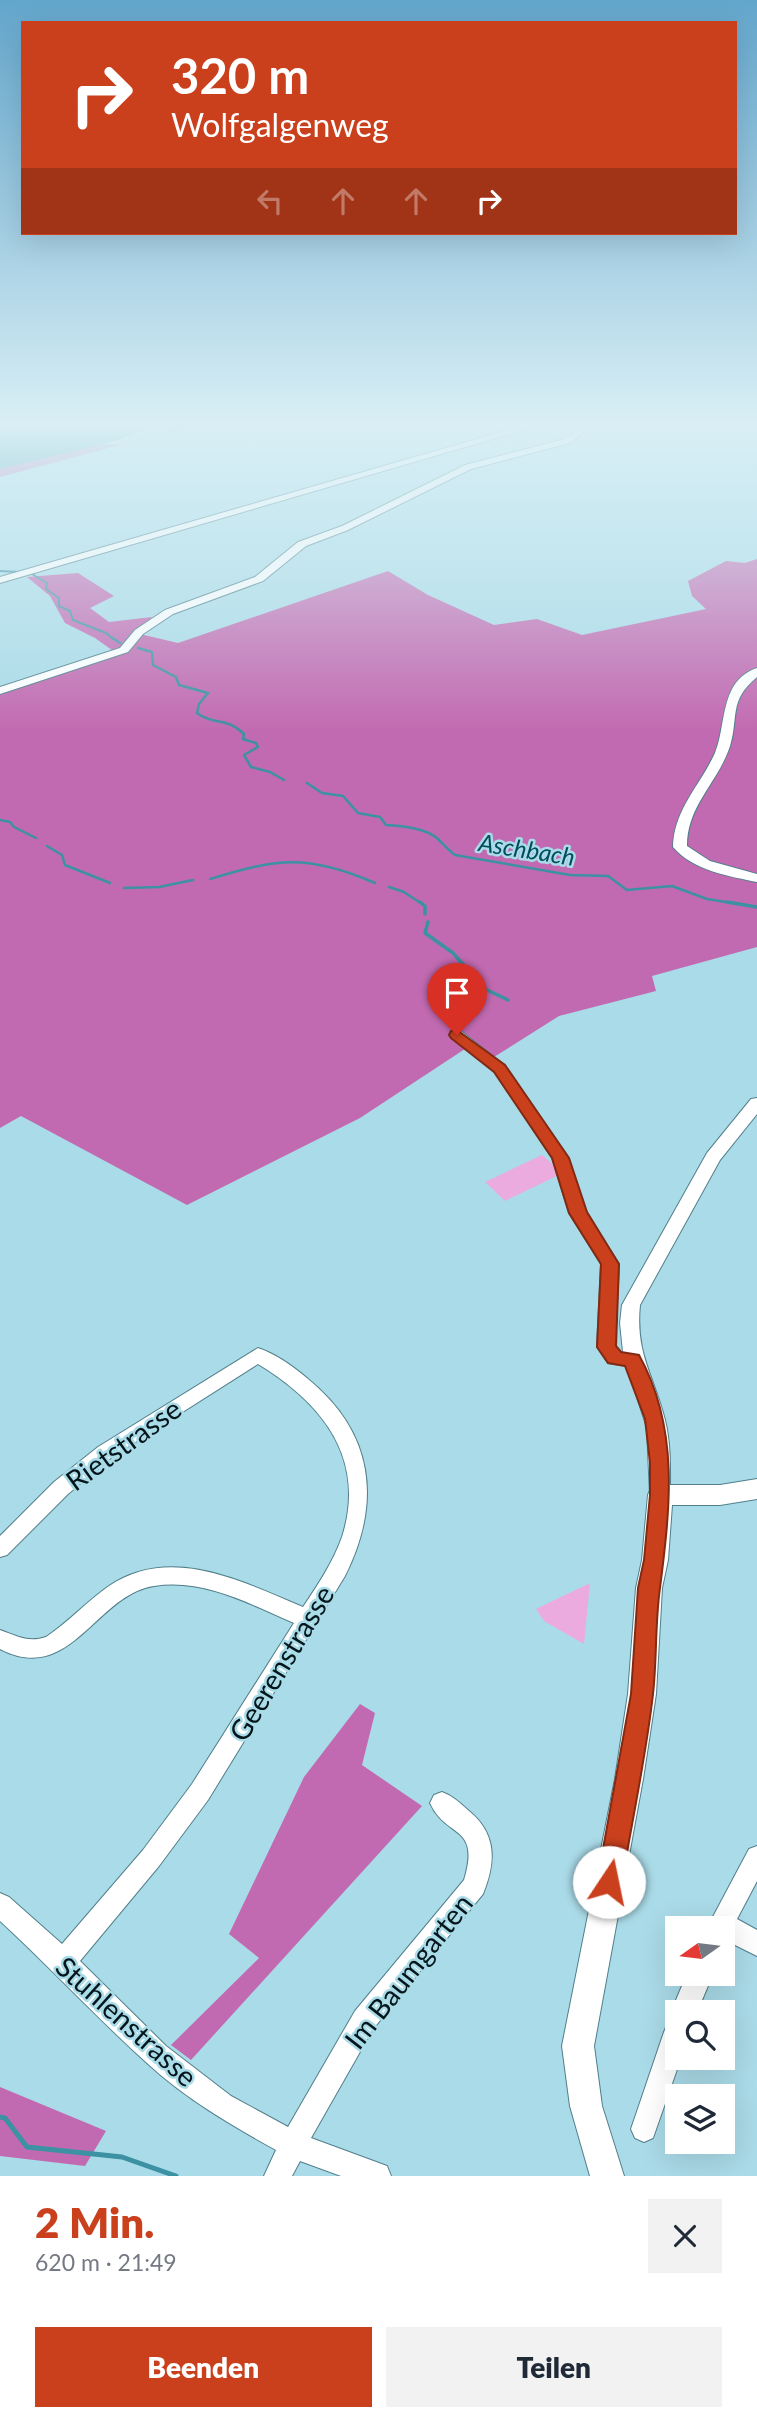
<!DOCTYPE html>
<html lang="de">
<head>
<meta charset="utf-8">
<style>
  :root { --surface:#fff; --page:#f2f2f3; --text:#1f2937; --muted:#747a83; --accent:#ca401d }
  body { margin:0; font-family:Lato,sans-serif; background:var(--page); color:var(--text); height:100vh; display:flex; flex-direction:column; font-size:26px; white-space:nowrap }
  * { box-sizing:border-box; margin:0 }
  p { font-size:23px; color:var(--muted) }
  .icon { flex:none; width:38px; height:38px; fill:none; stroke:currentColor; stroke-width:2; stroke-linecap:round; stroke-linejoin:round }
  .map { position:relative; height:2176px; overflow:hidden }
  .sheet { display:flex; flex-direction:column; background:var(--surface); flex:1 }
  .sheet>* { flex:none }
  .guide { position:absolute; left:21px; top:21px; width:716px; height:214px; border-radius:0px; box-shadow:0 7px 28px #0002; background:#ca401d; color:#fff; overflow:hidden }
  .needle { width:46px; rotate:256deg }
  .tools { position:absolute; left:665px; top:1916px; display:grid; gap:14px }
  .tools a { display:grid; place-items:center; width:70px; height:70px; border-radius:0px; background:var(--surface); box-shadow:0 7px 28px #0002; font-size:35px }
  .pin { position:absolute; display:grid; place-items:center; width:60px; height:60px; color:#fff; margin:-72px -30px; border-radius:50% 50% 50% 0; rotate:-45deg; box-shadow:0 0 7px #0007 }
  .pin .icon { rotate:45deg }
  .me { position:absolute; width:77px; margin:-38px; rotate:11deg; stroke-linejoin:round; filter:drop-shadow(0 0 5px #0008) }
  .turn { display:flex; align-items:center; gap:24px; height:147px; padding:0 35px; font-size:32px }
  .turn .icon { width:91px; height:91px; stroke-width:2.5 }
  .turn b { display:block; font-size:49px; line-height:60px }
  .lanes { display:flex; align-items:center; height:66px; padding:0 35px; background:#0003; justify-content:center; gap:35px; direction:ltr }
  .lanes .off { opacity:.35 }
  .round { display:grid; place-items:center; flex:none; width:74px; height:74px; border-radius:0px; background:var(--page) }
  .summary { display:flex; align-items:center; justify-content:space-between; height:119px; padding:0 35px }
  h1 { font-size:42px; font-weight:800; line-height:52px; color:var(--accent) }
  .cta { display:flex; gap:14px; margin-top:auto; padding:14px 35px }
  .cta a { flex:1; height:80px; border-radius:0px; background:var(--accent); color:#fff; font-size:28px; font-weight:800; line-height:80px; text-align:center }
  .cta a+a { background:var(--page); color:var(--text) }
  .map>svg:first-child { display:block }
  .green { fill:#ecabde }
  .forest { fill:#c26ab1 }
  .water { fill:#3c91a3 }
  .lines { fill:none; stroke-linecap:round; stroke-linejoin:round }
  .stream-far3 { stroke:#3c91a3; stroke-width:2 }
  .stream-far2 { stroke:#3c91a3; stroke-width:2.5 }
  .stream-far1 { stroke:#3c91a3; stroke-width:3.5 }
  .stream { stroke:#3c91a3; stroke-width:5 }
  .minor-casing { stroke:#517f8b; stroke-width:2 }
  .major-casing { stroke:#517f8b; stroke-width:2 }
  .minor { fill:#fff; fill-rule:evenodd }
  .major { fill:#fff; fill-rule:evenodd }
  .route { fill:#ca401d; stroke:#832a13; stroke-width:2 }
  .labels { text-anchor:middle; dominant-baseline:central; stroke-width:5; stroke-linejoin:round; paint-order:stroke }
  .water-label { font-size:24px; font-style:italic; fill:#004d5b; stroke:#aadbe8 }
  .near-street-label { font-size:28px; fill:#04161a; stroke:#aadbe8 }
</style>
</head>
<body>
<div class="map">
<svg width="757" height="2176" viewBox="0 0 757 2176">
  <rect width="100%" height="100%" fill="#aadbe8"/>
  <!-- green -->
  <g class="green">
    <polygon points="542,1155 563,1173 505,1201 485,1182"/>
    <polygon points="590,1583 584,1644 544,1621 536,1609"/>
  </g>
  <!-- forest -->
  <g class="forest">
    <path d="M179 426H191L0 477V469L100 443C125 449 155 436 179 426Z"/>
    <polygon points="757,559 757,947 652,976 656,991 559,1016 494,1057 474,1043 360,1118 187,1205 21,1116 0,1128 0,692 119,655 95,638 65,623 50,596 27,577 78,573 114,596 90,608 109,622 152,617 140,634 178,643 388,571 428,595 494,625 537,619 582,635 706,609 692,596 688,581 726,561 745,563"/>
    <polygon points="360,1704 375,1713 362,1765 422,1806 191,2060 171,2045 259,1958 229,1934 304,1777"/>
    <polygon points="0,2087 106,2131 85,2166 0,2156"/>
  </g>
  <!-- water -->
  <polygon class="water" points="0,426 153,426 115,441 0,469"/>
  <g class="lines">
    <!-- stream-far3 -->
    <g class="stream-far3">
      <polyline points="0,571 20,572"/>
      <polyline points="32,574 47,583 46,589 59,598 59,606 70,611 73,620 106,633 113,639"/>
    </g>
    <!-- stream-far2 -->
    <g class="stream-far2">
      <polyline points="111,637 120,643"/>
      <path d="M138 648 152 652 153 665 176 677 179 685 208 693 199 704 197 713C214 726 225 716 244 734L243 739 256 743 258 747 244 755 251 767 270 772 284 780"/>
      <path d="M307 783 322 793 343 796 358 813 380 817 386 825C402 826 426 828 438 839 444 845 448 850 455 855L570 875 608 876 627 890 672 886 707 899 738 904"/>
      <polyline points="0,820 10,822 14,827 36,838"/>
      <polyline points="47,846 62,855 65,865 110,883"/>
      <path d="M210 879C278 858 308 854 375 883"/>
      <polyline points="389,887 404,892 422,904"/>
      <polyline points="124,888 159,887 193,880"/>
    </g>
    <!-- stream-far1 -->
    <g class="stream-far1">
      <polyline points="420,902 425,906 425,914"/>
      <polyline points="727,902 757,907"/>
      <polyline points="428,922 425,933 453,953 468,970"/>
      <polyline points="473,976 485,989 508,1000"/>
    </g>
    <!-- stream -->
    <polyline class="stream" points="0,2117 5,2118 27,2147 122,2157 176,2176"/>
    <!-- minor casing -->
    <g class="minor-casing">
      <g id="minor">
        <polygon points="522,426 537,426 0,583 0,577"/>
        <polygon points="582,426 592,426 570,443 471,469 348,530 306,546 263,581 173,614 143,634 128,652 0,694 0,687 120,648 135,630 165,610 255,577 298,542 342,526 465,465 564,439"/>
        <path d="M757 668V677C728 701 739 717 730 746 718 783 687 805 687 846L710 861 757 874V882C728 876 694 871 673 847 674 809 700 786 715 753 727 725 719 681 757 668Z"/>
        <path d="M457 1030 462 1032 504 1065 568 1158 586 1213 619 1264 615 1346 620 1352H623L620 1323 622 1305 707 1153 751 1099 757 1098V1114L720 1160 640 1305C635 1354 654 1376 665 1420 671 1444 670 1470 670 1495L667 1501 660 1503 653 1501 650 1495 647 1428 627 1366 608 1363 597 1347 601 1264 569 1213 552 1158 494 1071 452 1038 449 1035 452 1032Z"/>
        <path d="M258 1348C276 1354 294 1367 308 1379 374 1433 382 1502 345 1576L208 1800 159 1866 80 1961 166 2046 231 2096 288 2127 355 2011 464 1880C481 1824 446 1839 430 1803L434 1795 442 1792C453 1796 460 1803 469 1811 497 1834 496 1862 483 1894L373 2029 311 2138 387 2166 391 2176H341L300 2161 292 2176H264L276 2150C231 2125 186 2099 147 2063 97 2018 50 1967 0 1921V1893L9 1897 62 1944 143 1850 192 1784 294 1623C250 1604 203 1578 154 1586 95 1595 71 1686 0 1649V1630C17 1636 28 1643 46 1637 69 1622 87 1601 109 1586 171 1544 243 1582 303 1607 318 1585 333 1562 342 1537 367 1458 322 1403 258 1364L112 1457 68 1494 7 1555 0 1557V1536L54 1482 98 1447Z"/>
        <polygon points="757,1846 757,1881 737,1919 757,1930 757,1956 723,1939 723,1928 707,1928 749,1849"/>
        <polygon points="687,1974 713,1974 697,2012 677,2012 677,2058 681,2058 653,2138 644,2142 635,2138 631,2129 664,2032 668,2023 675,2020 671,2012"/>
      </g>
    </g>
    <!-- major casing -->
    <g class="major-casing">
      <polygon id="major" points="757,1479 757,1499 720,1505 672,1505 668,1560 662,1588 656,1694 643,1779 594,2046 602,2106 624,2176 590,2176 570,2106 562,2046 615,1779 628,1694 636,1588 642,1560 648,1495 651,1488 660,1485 720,1485"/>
    </g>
    <!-- minor -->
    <use href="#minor" class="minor"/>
    <!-- major -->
    <use href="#major" class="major"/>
  </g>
  <!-- sky -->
  <linearGradient id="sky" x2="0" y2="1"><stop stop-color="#63a6cc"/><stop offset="0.58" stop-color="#d9eff5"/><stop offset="1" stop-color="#d9eff5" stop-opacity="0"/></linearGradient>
  <rect width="757" height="731" fill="url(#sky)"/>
  <!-- route -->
  <path class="route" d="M457 1030 505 1065 569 1158 587 1212 619 1264 616 1346 621 1352 639 1355C680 1429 670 1508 660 1588 655 1623 657 1659 653 1694 646 1757 632 1820 622 1882L618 1890 609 1894 601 1890 597 1882 631 1694 638 1588 644 1560 650 1495V1463L645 1419 625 1366 608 1363 597 1347 601 1264 569 1213 552 1158 494 1072 451 1038 449 1035 451 1031Z"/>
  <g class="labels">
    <!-- water labels -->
    <g class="water-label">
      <text transform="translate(527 849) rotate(9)">Aschbach</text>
    </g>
    <!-- near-street labels -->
    <g class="near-street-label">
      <text transform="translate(123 1444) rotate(-36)">Rietstrasse</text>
      <text transform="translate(281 1663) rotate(-59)">Geerenstrasse</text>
      <text transform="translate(408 1971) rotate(-52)">Im Baumgarten</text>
      <text transform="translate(127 2021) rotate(42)">Stuhlenstrasse</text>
    </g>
  </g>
</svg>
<div class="tools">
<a><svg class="needle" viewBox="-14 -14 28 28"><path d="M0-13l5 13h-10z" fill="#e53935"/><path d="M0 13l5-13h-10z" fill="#747a83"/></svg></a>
<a><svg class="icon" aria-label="search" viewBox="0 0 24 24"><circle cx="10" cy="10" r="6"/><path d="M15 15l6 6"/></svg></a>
<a><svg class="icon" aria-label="layers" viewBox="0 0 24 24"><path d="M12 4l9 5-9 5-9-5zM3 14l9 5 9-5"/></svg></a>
</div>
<div class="pin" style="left:457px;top:1035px;background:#d93025"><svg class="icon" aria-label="arrive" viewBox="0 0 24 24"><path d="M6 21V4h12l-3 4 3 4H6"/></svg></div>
<svg class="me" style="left:609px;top:1882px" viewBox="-20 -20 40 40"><circle r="19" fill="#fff"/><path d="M0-13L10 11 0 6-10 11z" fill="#ca401d"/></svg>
<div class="guide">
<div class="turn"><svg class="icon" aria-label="right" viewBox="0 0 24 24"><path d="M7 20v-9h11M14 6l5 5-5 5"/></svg><div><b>320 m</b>Wolfgalgenweg</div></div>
<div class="lanes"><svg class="icon off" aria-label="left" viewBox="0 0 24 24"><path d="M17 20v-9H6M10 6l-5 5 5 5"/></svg><svg class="icon off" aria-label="ahead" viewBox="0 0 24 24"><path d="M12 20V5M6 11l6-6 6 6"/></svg><svg class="icon off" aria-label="ahead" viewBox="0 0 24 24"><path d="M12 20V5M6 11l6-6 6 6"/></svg><svg class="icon" aria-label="right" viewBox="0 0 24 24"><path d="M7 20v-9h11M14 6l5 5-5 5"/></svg></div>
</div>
</div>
<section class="sheet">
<div class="summary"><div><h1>2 Min.</h1><p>620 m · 21:49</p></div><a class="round"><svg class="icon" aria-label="close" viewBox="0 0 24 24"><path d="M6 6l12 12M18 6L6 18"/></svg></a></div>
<div class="cta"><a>Beenden</a><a>Teilen</a></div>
</section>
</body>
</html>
